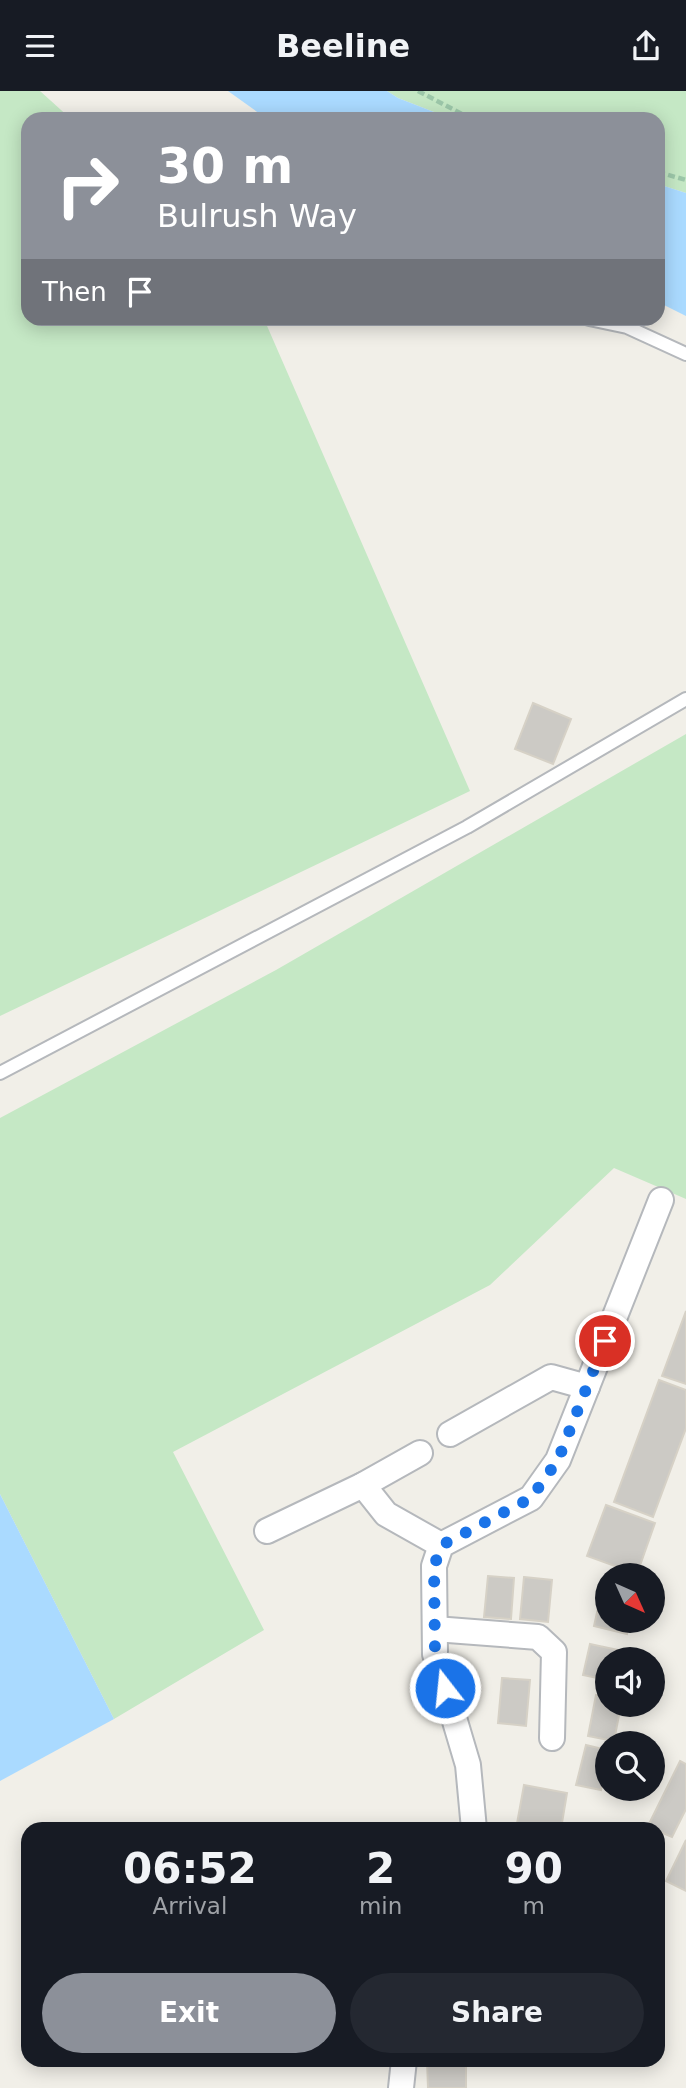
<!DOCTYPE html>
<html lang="en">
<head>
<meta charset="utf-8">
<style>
  :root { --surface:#171b24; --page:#242831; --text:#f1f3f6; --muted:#9ea1a6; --accent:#8c9099 }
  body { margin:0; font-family:"DejaVu Sans",sans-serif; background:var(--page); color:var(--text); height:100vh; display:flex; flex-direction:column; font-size:26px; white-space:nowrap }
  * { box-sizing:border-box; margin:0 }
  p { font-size:23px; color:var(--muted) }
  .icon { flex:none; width:38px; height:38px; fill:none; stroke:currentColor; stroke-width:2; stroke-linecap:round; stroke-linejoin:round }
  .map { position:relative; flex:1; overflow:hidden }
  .side { position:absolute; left:21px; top:1731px; width:644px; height:245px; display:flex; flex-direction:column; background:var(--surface); border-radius:21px; box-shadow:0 4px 18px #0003 }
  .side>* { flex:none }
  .banner { position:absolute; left:21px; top:21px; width:644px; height:214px; border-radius:21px; box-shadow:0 4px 18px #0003; background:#8c9099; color:#fff; overflow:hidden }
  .needle { width:46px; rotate:135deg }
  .controls { position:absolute; left:595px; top:1472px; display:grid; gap:14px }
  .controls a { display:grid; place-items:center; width:70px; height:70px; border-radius:50%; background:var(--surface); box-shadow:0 4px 18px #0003; font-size:35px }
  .pin { position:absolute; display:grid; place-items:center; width:60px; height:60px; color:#fff; margin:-30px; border:4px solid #fff; border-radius:50%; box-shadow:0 2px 7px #0007 }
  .me { position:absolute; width:77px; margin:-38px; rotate:344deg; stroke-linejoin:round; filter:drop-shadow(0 0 5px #0008) }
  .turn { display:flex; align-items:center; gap:24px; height:147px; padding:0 21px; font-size:32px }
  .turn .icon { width:91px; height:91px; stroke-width:2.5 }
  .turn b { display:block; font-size:49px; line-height:60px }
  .then { display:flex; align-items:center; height:66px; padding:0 21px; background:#0003; gap:14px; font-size:26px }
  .eta { display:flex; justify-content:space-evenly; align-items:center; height:119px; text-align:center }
  .eta b { font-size:42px; font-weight:600; line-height:49px }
  .cta { display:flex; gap:14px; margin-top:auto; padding:14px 21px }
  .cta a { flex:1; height:80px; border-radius:42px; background:var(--accent); color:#fff; font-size:28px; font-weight:600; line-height:80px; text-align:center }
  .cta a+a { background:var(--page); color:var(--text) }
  header { display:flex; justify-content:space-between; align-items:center; height:91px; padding:0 21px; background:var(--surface); font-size:32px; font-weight:600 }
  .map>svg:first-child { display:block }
  .green { fill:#c5e8c5 }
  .water { fill:#aadaff }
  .building { fill:#cccac5; stroke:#d6d1c6; stroke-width:2 }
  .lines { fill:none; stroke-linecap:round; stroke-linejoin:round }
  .service-casing { stroke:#b5b8bc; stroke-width:16 }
  .minor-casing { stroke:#b5b8bc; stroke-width:28 }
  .path { stroke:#9cc7a9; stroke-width:4.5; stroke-dasharray:7 3.5; stroke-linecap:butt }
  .service { stroke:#fff; stroke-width:12 }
  .minor { stroke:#fff; stroke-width:24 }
  .route { stroke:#1a73e8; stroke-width:12; stroke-dasharray:0 21.6 }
</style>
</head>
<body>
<header><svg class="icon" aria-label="menu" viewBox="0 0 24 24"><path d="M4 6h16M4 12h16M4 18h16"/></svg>Beeline<svg class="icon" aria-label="share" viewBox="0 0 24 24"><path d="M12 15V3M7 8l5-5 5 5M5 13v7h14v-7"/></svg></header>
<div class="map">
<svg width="686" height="1997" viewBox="0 0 686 1997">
  <rect width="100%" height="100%" fill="#f1efe8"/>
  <!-- green -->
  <g class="green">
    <polygon points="0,0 40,0 71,28 28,28 28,228 264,228 470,700 0,925"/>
    <polygon points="387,0 686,0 686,102 658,93 658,28 452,28 398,7"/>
    <polygon points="686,643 686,1108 614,1077 490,1194 173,1361 264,1539 114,1628 0,1403 0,1027 276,879"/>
  </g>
  <!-- water -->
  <g class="water">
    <polygon points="228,0 387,0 398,7 452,28 267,28"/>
    <polygon points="658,93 686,102 686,225 658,211"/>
    <polygon points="0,1403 114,1628 0,1690"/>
  </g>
  <!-- building -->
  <g class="building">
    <polygon points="533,612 571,628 553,673 515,658"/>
    <polygon points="686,1220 686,1293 662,1285"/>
    <polygon points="659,1289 686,1299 686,1337 653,1426 614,1411"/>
    <polygon points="606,1414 655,1432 637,1483 587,1465"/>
    <polygon points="488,1485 514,1487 511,1528 484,1526"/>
    <polygon points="524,1486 552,1489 548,1531 520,1528"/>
    <polygon points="604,1490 607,1491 607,1530 630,1530 627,1543 594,1535"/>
    <polygon points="590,1553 623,1560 622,1568 607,1568 607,1589 583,1584"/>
    <polygon points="502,1587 530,1589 526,1635 498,1632"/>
    <polygon points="596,1604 607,1607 607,1614 621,1614 614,1650 588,1645"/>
    <polygon points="586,1654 607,1659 607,1671 601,1699 576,1694"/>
    <polygon points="680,1670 686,1673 686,1718 672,1746 658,1740 658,1738 648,1735"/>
    <polygon points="524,1694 567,1702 561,1738 516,1738"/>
    <polygon points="686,1749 686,1800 666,1790"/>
    <polygon points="427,1969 466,1969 466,1997 428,1997"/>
  </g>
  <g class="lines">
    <!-- service casing -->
    <g class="service-casing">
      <g id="service">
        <polyline points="589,228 627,236 686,263"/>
        <polyline points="0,982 467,736 686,608"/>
      </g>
    </g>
    <!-- minor casing -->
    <g class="minor-casing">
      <g id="minor">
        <polyline points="450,1343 551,1286 587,1296"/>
        <polyline points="363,1394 386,1423 441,1454"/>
        <polyline points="267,1440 363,1394 420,1362"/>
        <polyline points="435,1538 538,1546 554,1561 552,1647"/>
        <polyline points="474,1738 468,1674 435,1563 434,1475 441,1454 531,1407 558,1369 661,1109"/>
        <polyline points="401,1997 404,1969"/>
      </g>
    </g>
    <!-- path -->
    <g class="path">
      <polyline points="418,0 462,23 478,28"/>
      <polyline points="658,81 686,89"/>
    </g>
    <!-- service -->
    <use href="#service" class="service"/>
    <!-- minor -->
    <use href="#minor" class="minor"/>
  </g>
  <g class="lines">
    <!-- route -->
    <polyline class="route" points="445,1597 435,1563 434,1475 442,1454 531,1407 558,1369 605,1250"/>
  </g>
</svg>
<div class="controls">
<a><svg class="needle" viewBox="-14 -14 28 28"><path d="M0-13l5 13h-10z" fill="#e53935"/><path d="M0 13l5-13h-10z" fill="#9ea1a6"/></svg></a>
<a><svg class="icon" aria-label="sound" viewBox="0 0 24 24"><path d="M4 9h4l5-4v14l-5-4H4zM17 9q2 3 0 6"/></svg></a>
<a><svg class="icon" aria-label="search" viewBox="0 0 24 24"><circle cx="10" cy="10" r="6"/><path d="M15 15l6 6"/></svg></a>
</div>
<div class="pin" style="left:605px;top:1250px;background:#d93025"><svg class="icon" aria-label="arrive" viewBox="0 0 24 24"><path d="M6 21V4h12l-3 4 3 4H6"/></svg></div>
<svg class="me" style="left:445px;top:1597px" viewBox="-20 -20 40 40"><circle r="17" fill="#1a73e8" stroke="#fff" stroke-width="3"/><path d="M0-11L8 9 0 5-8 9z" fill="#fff"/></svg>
<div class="banner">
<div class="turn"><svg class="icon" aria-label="right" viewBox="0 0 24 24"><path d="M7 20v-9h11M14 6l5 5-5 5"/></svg><div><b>30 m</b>Bulrush Way</div></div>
<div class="then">Then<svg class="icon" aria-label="arrive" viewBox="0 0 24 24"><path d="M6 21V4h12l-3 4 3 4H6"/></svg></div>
</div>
<section class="side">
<div class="eta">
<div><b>06:52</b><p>Arrival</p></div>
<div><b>2</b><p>min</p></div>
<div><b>90</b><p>m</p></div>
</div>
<div class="cta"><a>Exit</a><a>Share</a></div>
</section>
</div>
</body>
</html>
